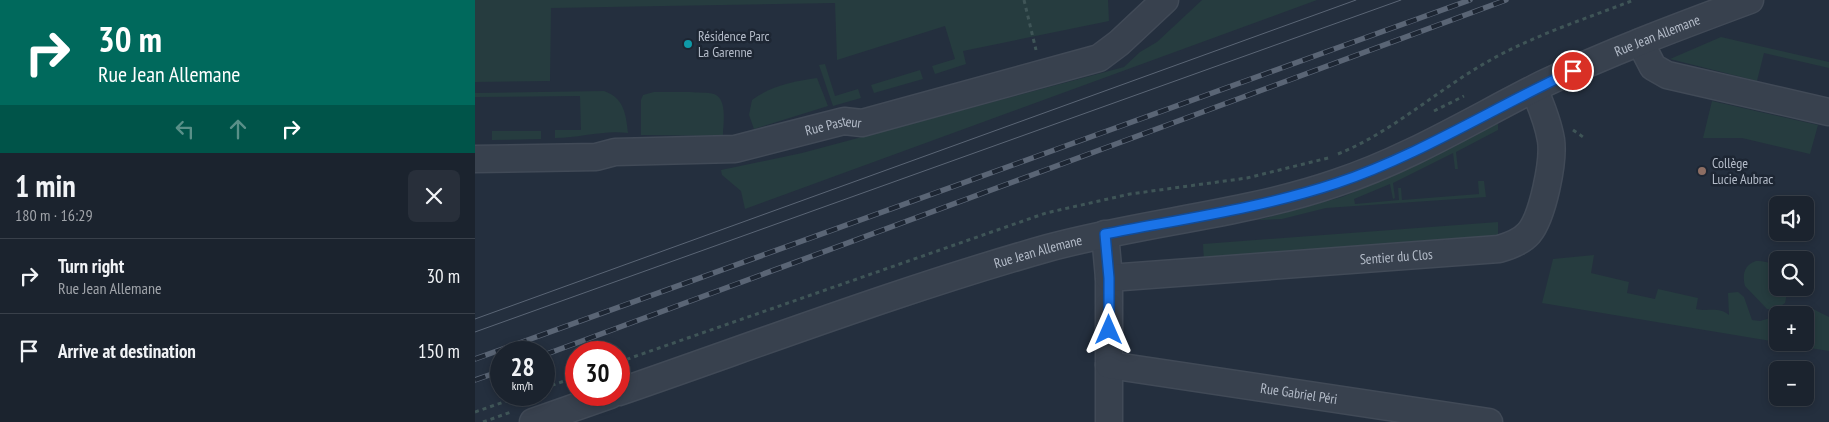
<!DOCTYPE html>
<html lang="en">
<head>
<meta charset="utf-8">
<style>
  :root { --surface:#1b232e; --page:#282f3a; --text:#f1f3f6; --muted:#a0a4aa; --line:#39404a }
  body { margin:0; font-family:"PT Sans Narrow",sans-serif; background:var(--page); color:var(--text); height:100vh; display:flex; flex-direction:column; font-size:19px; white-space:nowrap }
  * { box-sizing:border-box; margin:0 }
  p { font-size:16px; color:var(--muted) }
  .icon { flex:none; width:28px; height:28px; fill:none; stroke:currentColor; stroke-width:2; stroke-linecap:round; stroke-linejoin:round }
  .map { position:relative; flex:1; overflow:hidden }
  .side { display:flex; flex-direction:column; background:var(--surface); width:475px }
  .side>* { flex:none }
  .hud { background:#00695c; color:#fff; overflow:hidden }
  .buttons { position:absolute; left:1294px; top:196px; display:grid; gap:10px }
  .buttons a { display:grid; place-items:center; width:45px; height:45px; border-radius:8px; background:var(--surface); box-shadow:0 2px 8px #0003,0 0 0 1px var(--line); font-size:25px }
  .speed { position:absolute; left:15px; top:341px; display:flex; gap:10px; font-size:25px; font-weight:700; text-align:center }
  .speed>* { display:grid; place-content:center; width:65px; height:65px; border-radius:50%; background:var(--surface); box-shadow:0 2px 8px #0003,0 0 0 1px var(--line); line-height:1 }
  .speed small { font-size:12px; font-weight:400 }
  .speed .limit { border:8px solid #d22; background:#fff; color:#111 }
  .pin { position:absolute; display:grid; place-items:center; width:42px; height:42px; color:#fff; margin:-21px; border:2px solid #fff; border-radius:50%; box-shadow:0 1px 5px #0007 }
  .me { position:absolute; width:55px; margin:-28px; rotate:0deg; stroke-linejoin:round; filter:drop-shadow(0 0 4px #0008) }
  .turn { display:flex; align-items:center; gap:18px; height:105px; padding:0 15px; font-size:22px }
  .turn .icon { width:65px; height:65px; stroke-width:2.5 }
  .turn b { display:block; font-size:35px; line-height:42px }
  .lanes { display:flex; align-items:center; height:48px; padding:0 15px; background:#0003; justify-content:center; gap:25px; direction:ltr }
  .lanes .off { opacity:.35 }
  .round { display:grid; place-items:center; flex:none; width:52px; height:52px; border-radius:8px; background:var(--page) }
  .summary { display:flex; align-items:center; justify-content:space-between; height:85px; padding:0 15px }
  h1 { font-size:30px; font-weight:600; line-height:38px }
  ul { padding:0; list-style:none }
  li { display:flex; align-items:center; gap:15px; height:75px; padding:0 15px; border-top:1px solid var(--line) }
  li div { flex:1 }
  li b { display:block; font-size:19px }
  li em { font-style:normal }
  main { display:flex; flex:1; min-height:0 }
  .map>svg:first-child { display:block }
  .green { fill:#263c3f }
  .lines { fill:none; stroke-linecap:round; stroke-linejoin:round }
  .minor-casing { stroke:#414a57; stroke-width:29 }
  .path { stroke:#3f5557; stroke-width:3; stroke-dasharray:4 4; stroke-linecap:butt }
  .minor { stroke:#38414e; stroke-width:26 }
  .tram { stroke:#5a6575; stroke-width:1 }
  .rail-casing { stroke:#5a6575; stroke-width:5.5 }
  .rail { stroke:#1d2633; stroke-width:4; stroke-dasharray:11; stroke-linecap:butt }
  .route-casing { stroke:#114b97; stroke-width:12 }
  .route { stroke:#1a73e8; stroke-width:9 }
  .culture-dot { fill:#0f9aa8; stroke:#1d2633; stroke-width:2 }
  .education-dot { fill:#8d6e63; stroke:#1d2633; stroke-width:2 }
  .labels { text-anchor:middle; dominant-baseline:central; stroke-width:5; stroke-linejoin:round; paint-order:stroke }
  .street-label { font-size:14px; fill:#b4bcc9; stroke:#1d2633 }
  .poi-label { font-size:14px; fill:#b4bcc9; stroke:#1d2633; text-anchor:start }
</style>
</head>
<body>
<main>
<section class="side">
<div class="hud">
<div class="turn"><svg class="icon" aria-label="right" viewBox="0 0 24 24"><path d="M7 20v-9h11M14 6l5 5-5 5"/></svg><div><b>30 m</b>Rue Jean Allemane</div></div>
<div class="lanes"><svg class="icon off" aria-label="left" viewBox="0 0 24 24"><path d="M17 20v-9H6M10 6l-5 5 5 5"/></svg><svg class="icon off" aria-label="ahead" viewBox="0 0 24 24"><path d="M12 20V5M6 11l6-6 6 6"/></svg><svg class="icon" aria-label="right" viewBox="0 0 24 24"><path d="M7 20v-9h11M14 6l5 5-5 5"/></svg></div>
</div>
<div class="summary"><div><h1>1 min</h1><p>180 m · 16:29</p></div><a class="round"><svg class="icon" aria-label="close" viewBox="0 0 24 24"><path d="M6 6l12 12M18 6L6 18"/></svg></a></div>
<ul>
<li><svg class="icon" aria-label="right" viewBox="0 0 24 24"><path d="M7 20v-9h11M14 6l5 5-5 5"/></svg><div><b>Turn right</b><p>Rue Jean Allemane</p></div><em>30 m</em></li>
<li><svg class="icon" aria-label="arrive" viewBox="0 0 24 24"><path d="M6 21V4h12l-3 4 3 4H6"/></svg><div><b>Arrive at destination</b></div><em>150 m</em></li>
</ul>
</section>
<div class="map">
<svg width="1354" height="422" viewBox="0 0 1354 422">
  <rect width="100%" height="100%" fill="#242f3e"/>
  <!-- green -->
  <g class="green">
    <polygon points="0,0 633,0 634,21 488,51 491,64 460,74 457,66 480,59 470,26 362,60 360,3 76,8 75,81 0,82"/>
    <polygon points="727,0 842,0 270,209 266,191 247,175 246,170 327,153 649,67 665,52 682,42"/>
    <polygon points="1246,37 1354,62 1354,68 1289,53 1282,81 1195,59"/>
    <polygon points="350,64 360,96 383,89 386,98 358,106 344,65"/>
    <polygon points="445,70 448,79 399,93 396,85"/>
    <path d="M342 78 353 106 279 129 274 115 277 100C295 86 320 81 342 78Z"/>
    <path d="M129 91C149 98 151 114 153 133 128 130 105 138 80 138V130H106L105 96 0 97V93Z"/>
    <path d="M215 92C222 93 233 92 239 94 253 99 248 125 248 136L166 135V100L168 95 179 92Z"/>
    <polygon points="1237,101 1343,125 1335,154 1267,138 1228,138"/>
    <polygon points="1023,123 1023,130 981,152 983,169 980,169 978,153 918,183 920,198 918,199 915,184 879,199 880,204 924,200 923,188 926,188 927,200 1004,194 1003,181 1009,181 1011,197 851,208 807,219 783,220 867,197 915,177"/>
    <polygon points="17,131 66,131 66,139 17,140"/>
    <polygon points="1023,222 1023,239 729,262 728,244"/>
    <path d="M1119 255 1116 273 1154 282 1152 293 1180 299 1183 289 1223 298 1221 309C1234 312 1243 306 1254 315L1253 293 1263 292 1269 297 1277 320 1285 321 1302 316V342L1067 303 1078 259Z"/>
    <path d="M1281 261C1289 261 1296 262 1302 268V288H1313L1310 303 1300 310 1292 309 1270 286C1267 275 1269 265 1281 261Z"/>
    <polygon points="1330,305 1354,317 1354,351 1304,343 1330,342 1330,315 1307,315"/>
  </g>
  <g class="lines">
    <!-- minor casing -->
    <g class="minor-casing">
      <g id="minor">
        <polyline points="1165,42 1178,67 1192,75 1354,112"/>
        <path id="s1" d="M0 159 121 157 140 152 260 149 369 121 387 123 624 58 644 43 690 0"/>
        <polyline points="630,234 634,278 634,422"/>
        <path id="s2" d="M634 278 1024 249C1035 246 1046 242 1054 233 1068 216 1079 161 1076 140 1073 122 1066 105 1059 89"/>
        <path id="s3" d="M634 365 1014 422"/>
        <path id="s4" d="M144 392C286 343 428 289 573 248 668 222 768 215 861 183 934 159 1000 118 1068 84 1135 52 1205 26 1275 0"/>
        <polyline points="58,422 135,395"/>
      </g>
    </g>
    <!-- path -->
    <g class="path">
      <polyline points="549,0 561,50"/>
      <polyline points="959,111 989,96"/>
      <polyline points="1098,130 1108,137"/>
      <path d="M863 154C917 132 961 91 1012 62 1057 36 1110 19 1159 0"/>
      <polyline points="144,362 571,213 655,194 772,178 857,157"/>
      <polyline points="69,388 101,377"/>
      <polyline points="0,412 49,395"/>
      <polyline points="8,422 36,412"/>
    </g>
    <!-- minor -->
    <use href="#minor" class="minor"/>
    <!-- tram -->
    <g class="tram">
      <polyline points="0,319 881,0"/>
      <polyline points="0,332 926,0"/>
    </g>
    <!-- rail casing -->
    <g class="rail-casing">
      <g id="rail">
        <polyline points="69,355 1031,0"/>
        <polyline points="0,359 995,0"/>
        <polyline points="0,380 26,371"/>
      </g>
    </g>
    <!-- rail -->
    <use href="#rail" class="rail"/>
  </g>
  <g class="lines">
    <!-- route casing -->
    <g class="route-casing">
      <path id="route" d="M634 330V278L630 234C707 219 787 208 862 183 943 156 1020 107 1098 71"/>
    </g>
    <!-- route -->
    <use href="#route" class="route"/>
  </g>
  <!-- markers -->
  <circle class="culture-dot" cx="213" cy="44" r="5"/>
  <circle class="education-dot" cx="1227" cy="171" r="5"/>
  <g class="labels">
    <!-- street labels -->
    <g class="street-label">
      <text stroke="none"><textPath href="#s4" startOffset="1102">Rue Jean Allemane</textPath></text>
      <text stroke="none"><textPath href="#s1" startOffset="362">Rue Pasteur</textPath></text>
      <text stroke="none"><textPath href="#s4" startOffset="442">Rue Jean Allemane</textPath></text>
      <text stroke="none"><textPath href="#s2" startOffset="288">Sentier du Clos</textPath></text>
      <text stroke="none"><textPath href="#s3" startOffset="192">Rue Gabriel Péri</textPath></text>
    </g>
    <!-- poi labels -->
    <g class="poi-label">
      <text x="223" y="36">Résidence Parc<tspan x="223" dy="16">La Garenne</tspan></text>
      <text x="1237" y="163">Collège<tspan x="1237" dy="16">Lucie Aubrac</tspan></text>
    </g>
  </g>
</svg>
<div class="buttons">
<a><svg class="icon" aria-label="sound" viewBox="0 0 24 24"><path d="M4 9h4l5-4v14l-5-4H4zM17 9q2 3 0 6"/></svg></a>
<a><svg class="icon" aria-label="search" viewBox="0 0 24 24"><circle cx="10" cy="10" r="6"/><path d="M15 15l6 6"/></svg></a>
<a>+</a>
<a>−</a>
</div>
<div class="speed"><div>28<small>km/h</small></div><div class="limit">30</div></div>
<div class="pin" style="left:1098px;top:71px;background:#d93025"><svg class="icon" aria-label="arrive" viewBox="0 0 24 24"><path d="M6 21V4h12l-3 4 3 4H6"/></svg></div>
<svg class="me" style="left:634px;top:330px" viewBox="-20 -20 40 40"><path d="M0-17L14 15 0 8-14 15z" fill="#1a73e8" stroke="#fff" stroke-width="4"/></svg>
</div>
</main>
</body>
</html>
